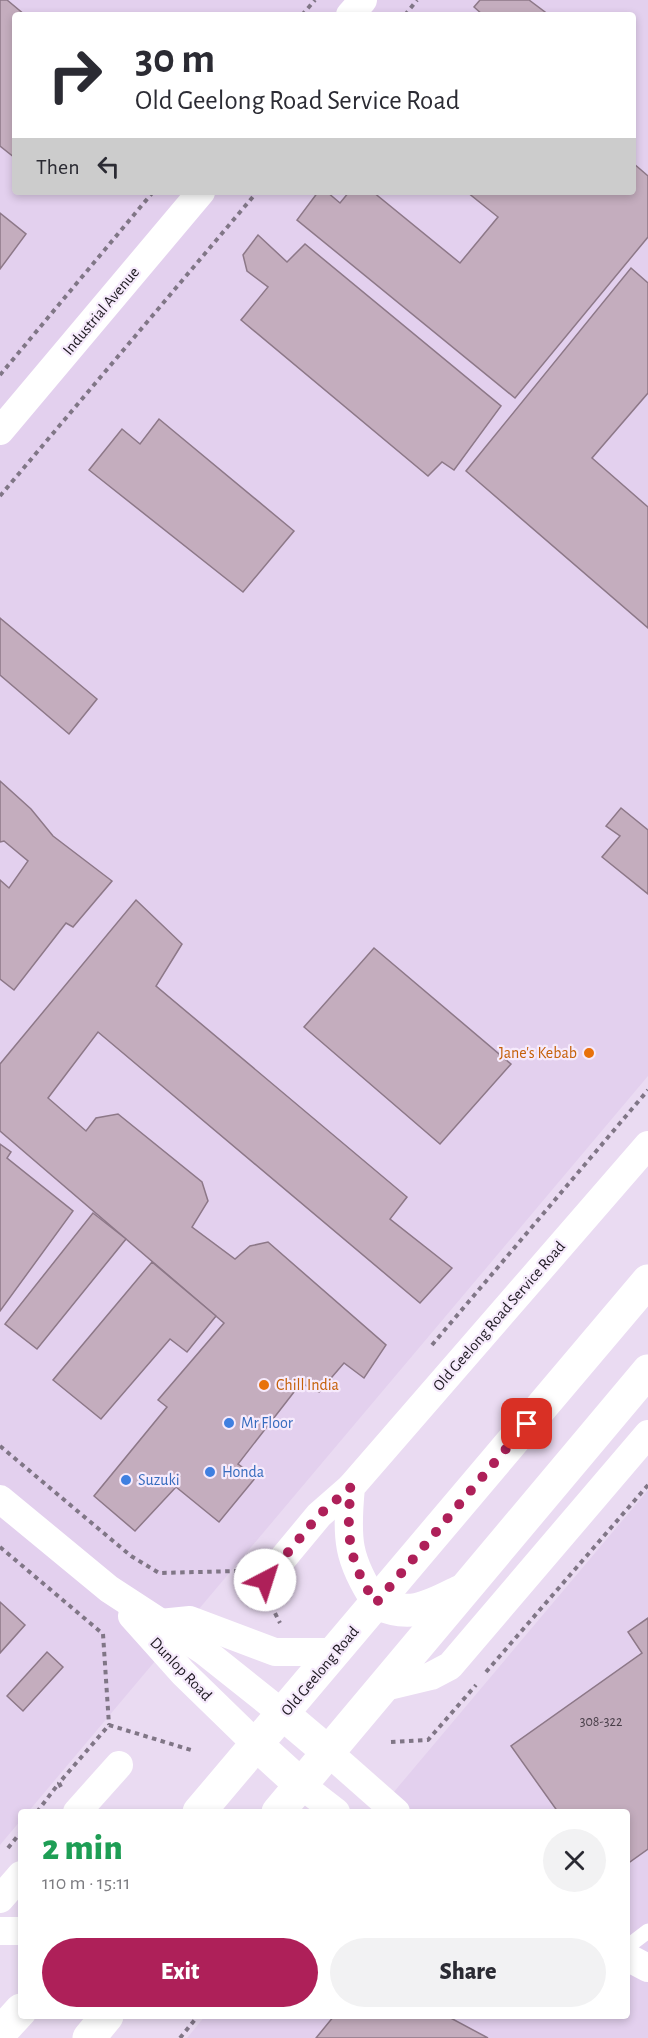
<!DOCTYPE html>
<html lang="en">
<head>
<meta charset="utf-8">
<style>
  :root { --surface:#fff; --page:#f2f2f3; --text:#2b2b33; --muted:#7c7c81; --accent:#ae2059 }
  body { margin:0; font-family:"Alegreya Sans",sans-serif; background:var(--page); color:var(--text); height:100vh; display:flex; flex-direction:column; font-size:22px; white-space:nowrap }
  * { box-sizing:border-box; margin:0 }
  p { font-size:20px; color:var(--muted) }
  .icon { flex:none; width:33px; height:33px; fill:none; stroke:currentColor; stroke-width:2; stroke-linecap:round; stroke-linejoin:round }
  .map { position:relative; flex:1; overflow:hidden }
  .drawer { position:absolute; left:18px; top:1809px; width:612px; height:210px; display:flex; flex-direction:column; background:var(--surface); border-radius:6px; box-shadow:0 3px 9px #0003 }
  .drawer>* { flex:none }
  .top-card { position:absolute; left:12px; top:12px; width:624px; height:183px; border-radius:6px; box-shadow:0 3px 9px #0003; background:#fff; color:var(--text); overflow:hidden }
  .pin { position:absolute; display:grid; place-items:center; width:51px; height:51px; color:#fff; margin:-26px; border-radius:12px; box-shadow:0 3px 9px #0006 }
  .me { position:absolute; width:66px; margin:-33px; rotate:40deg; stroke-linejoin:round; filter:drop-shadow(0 0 4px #0008) }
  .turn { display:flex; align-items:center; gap:21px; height:126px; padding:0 24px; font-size:27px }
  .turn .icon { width:78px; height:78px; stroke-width:2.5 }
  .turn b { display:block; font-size:42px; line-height:51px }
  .then { display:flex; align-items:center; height:57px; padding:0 24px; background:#0003; gap:12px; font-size:22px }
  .round { display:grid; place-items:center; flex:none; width:63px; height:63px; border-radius:32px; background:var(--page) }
  .headline { display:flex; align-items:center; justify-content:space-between; height:102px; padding:0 24px }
  h1 { font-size:36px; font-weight:800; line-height:45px; color:#1e9e55 }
  .action { display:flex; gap:12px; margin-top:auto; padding:12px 24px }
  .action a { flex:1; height:69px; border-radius:36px; background:var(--accent); color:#fff; font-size:24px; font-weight:800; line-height:69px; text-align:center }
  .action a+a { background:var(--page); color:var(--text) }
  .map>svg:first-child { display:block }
  .built { fill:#e3d0ee; fill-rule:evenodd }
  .building { fill:#c4adbe; stroke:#8d7888; stroke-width:1.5 }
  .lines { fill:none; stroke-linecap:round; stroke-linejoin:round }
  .path { stroke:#807686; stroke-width:4; stroke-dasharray:4.5 4.5; stroke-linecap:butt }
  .service { stroke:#fff; stroke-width:15 }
  .minor { stroke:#fff; stroke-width:28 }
  .primary { stroke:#fff; stroke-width:33 }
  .route { stroke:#ae2059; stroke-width:10; stroke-dasharray:0 18 }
  .food-dot { fill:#e8710a; stroke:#f6eafc; stroke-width:2 }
  .shop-dot { fill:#3f7fe0; stroke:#f6eafc; stroke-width:2 }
  .labels { text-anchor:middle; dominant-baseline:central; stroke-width:4.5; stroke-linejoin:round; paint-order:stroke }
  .number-label { font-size:14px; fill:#483e48 }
  .street-label { font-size:16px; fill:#1e1921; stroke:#f6eafc }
  .food-label { font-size:16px; fill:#c56008; stroke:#f6eafc; text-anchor:end }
  .shop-label { font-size:16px; fill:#366cbe; stroke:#f6eafc; text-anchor:start }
</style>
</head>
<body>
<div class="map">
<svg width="648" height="2038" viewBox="0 0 648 2038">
  <rect width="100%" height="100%" fill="#eadbf2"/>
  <!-- built -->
  <g class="built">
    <path d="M0 0H648V1076L28 1812H21V1820L0 1845ZM15 15H633V192H15Z"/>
    <polygon points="648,1490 648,2038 187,2038 205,2016 627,2016 627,1812 377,1812"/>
  </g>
  <!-- building -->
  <g class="building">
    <polygon points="0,0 7,0 25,15 15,15 15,158 0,146"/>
    <polygon points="480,0 529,0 549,15 483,15 474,7"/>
    <polygon points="633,163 648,176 648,237 515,398 297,220 318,192 327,192 340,203 349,192 373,192 460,263 498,217 467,192 633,192"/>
    <polygon points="0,213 26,234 0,269"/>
    <polygon points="258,235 287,262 305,244 501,406 454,470 442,462 428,476 241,320 268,287 247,271 243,255"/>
    <polygon points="631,268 648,283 648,393 592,458 648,507 648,628 466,471"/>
    <polygon points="159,419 294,531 243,592 89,470 122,429 140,444"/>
    <polygon points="0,618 97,699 69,734 0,675"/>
    <polygon points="0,781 31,809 53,836 112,881 73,927 66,923 14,990 0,979 0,880 9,888 28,861 4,841 0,842"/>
    <polygon points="621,808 648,830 648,894 602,857 620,836 606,826"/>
    <polygon points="136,900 182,944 156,986 407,1197 390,1219 452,1268 420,1303 98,1032 48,1098 86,1131 96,1118 118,1114 202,1182 208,1201 192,1227 235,1259 250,1246 268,1242 386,1345 364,1378 344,1363 319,1392 301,1383 238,1464 256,1477 219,1522 176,1487 135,1531 94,1496 167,1407 158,1400 224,1323 0,1131 0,1064"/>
    <polygon points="374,948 511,1064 440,1144 304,1027"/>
    <polygon points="0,1144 11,1152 7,1158 73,1211 0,1311"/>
    <polygon points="93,1213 126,1239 37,1349 5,1324"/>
    <polygon points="152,1262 216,1316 187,1352 170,1339 101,1419 53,1380"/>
    <polygon points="0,1602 25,1625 0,1653"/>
    <polygon points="648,1618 648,1849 627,1864 627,1812 558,1812 511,1746 642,1653 628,1632"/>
    <polygon points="47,1652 63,1667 23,1711 7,1696"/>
    <polygon points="334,2016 447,2016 488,2038 316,2038"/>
  </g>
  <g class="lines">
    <!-- path -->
    <g class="path">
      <polyline points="302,15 315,0"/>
      <polyline points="405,15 417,0"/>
      <polyline points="0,375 153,192"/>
      <polyline points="0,496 257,192"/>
      <polyline points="432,1345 648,1090"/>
      <polyline points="0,1446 131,1556 159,1573 238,1571"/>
      <polyline points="0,1547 103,1634"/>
      <polyline points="271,1605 280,1623"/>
      <polyline points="103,1634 109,1725"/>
      <polyline points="486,1672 648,1485"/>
      <polyline points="391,1742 428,1740 476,1685"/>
      <polyline points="61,1787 59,1783 109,1725 191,1750"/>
      <polyline points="37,1812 59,1783"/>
      <polyline points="8,1848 21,1832"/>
      <polyline points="180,2038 198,2016"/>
    </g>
    <!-- service -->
    <polyline class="service" points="627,1947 648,1931"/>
    <!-- minor -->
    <g class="minor">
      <polyline points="350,15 363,0"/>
      <polyline points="0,431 201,192"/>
      <polyline points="0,1499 109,1589 204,1651 283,1714"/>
      <polyline points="265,1580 319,1515 351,1487"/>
      <path d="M376 1603C347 1559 346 1539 351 1487L648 1145"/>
      <polyline points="132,1616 183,1673 257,1745"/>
      <polyline points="160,1623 190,1620 275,1652 336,1652"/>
      <polyline points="381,1688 431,1676 450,1666 648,1434"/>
      <polyline points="328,1752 396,1812"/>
      <polyline points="301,1785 336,1812"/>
      <polyline points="77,1812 119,1765"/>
      <polyline points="0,1899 21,1875"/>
      <polyline points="0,1931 21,1931"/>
      <polyline points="627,1957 648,1968"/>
    </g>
    <!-- primary -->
    <g class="primary">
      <path d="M376 1603C410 1618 427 1608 459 1592"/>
      <polyline points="283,1714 328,1752"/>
      <polyline points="257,1745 301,1785"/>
      <polyline points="199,1812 648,1281"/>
      <polyline points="278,1812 648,1371"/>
      <polyline points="0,2033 21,2010"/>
      <polyline points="89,2038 107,2016"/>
    </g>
  </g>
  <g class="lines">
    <!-- route -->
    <path class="route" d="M265 1580 319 1515 351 1487C346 1536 348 1561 376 1603L527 1424"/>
  </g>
  <!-- markers -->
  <g class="food-dot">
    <circle cx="589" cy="1053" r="6"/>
    <circle cx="264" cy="1385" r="6"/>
  </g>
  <g class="shop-dot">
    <circle cx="229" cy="1423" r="6"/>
    <circle cx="210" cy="1472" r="6"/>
    <circle cx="126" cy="1480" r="6"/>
  </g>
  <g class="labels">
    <!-- number labels -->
    <g class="number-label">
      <text x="601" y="1722">308-322</text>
    </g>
    <!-- street labels -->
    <g class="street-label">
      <text transform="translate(101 311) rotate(-50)">Industrial Avenue</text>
      <text transform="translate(499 1316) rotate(-49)">Old Geelong Road Service Road</text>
      <text transform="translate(181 1669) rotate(46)">Dunlop Road</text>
      <text transform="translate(320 1671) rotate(-50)">Old Geelong Road</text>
    </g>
    <!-- food labels -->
    <g class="food-label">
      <text x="577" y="1053">Jane's Kebab</text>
      <text x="276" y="1385" text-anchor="start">Chill India</text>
    </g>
    <!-- shop labels -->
    <g class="shop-label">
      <text x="241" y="1423">Mr Floor</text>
      <text x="222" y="1472">Honda</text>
      <text x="138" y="1480">Suzuki</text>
    </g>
  </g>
</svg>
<div class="pin" style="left:527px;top:1424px;background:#d93025"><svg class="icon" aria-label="arrive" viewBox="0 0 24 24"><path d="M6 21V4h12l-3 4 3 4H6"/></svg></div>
<svg class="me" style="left:265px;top:1580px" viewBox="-20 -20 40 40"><circle r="19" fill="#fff"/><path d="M0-13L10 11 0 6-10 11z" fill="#ae2059"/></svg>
<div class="top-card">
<div class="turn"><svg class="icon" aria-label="right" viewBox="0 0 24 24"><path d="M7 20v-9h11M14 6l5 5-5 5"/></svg><div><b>30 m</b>Old Geelong Road Service Road</div></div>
<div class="then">Then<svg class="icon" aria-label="left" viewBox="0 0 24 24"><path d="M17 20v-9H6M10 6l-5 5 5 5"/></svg></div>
</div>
<section class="drawer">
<div class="headline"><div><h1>2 min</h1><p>110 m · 15:11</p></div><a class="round"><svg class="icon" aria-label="close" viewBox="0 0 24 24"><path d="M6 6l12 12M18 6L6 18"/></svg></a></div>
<div class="action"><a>Exit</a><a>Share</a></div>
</section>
</div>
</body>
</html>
